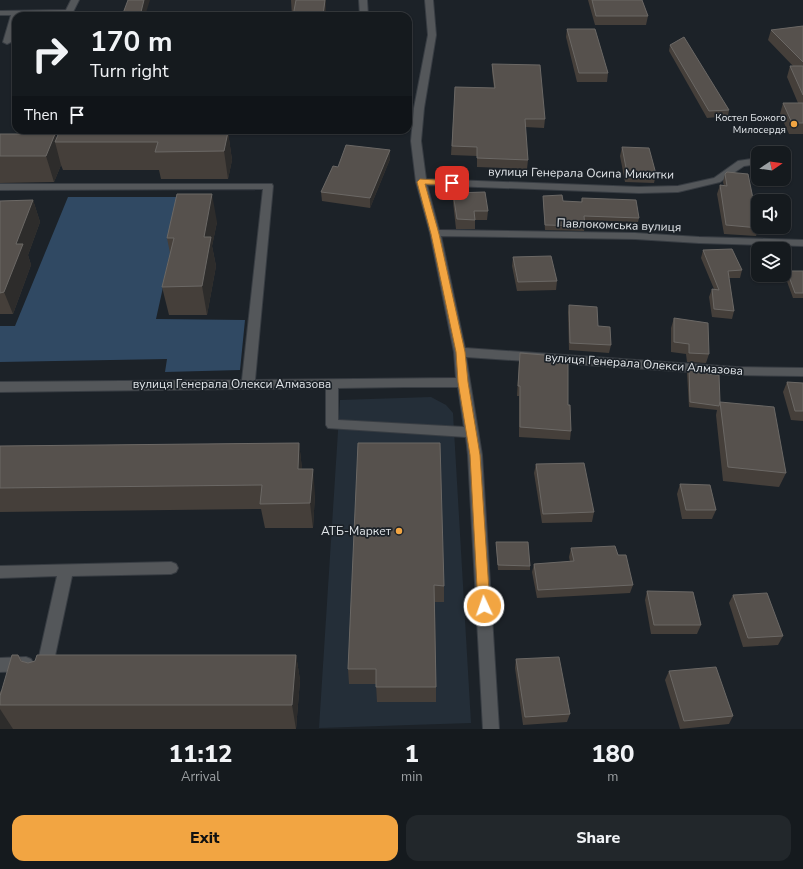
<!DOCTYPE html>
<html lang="en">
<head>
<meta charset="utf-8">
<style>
  :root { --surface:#151a1e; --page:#22272b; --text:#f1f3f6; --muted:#9da1a4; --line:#34383c; --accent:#f2a542 }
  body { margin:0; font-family:"Nunito Sans",sans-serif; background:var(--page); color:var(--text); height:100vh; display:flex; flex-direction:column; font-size:15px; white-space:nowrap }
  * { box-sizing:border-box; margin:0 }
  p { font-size:13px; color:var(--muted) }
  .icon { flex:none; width:22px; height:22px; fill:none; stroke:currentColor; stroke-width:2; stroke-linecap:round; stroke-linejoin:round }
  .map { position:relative; height:729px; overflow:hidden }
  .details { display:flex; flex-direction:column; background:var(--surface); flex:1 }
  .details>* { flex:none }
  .banner { position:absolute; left:12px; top:12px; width:400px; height:122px; border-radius:12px; box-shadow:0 1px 3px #0004,0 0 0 1px var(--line); background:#151a1e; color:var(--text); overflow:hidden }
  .needle { width:26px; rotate:77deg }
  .controls { position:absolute; left:751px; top:146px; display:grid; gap:8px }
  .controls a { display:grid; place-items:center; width:40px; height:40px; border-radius:8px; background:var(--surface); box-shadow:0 1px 3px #0004,0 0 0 1px var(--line); font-size:20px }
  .pin { position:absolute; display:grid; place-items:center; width:34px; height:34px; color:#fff; margin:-17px; border-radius:8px; box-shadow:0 2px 6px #0006 }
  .me { position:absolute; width:44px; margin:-22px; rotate:357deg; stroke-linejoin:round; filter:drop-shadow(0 0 3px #0008) }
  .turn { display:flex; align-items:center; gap:14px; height:84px; padding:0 12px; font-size:18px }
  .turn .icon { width:52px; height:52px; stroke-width:2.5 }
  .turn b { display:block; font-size:28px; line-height:34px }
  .then { display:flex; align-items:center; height:38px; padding:0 12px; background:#0003; gap:8px; font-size:15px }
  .eta { display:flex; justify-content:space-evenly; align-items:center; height:68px; text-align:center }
  .eta b { font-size:24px; font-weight:800; line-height:28px }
  .primary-button { display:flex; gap:8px; margin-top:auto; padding:8px 12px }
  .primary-button a { flex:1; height:46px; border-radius:12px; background:var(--accent); color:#111; font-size:16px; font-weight:800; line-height:46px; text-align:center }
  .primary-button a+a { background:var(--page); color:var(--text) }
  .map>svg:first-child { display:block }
  .built { fill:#242e38 }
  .green { fill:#304963 }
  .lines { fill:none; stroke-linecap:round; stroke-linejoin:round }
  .minor-casing { stroke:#383d43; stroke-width:2 }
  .minor { fill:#54575a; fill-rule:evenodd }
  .wall { fill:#453f3a }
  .shaded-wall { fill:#2d2c2b }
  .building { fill:#56514d; stroke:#6b6865 }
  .route { fill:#f2a542; stroke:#9d6b2b }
  .poi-dot { fill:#f2a542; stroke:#1c2228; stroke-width:1.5 }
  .labels { text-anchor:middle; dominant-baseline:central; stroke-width:3.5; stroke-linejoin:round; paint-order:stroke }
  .far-poi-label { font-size:10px; fill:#e1e5e9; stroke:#1c2228; text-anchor:end }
  .street-label { font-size:12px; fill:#e1e5e9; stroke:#1c2228 }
  .poi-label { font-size:12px; fill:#e1e5e9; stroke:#1c2228; text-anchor:end }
</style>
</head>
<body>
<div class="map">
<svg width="803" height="729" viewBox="0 0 803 729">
  <rect width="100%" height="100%" fill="#1c2228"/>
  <!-- built -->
  <polygon class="built" points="431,397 446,405 453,413 471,723 319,728 340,400"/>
  <!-- green -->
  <polygon class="green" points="68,197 183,197 156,319 245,320 240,370 165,372 167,359 0,362 0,326 15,326"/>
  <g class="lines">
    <!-- minor casing -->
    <g class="minor-casing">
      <g id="minor">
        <polygon points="71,0 79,0 72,14 16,16 16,26 11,42 7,44 3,42 11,15 0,15 0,11 66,10"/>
        <polygon points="359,0 367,0 368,16 360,16"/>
        <path d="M425 0H433L436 35 424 108 421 141 426 179 639 187 678 186 714 178 738 161 758 158V164L744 166 720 182 678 192 639 193 427 185 439 230 635 233 699 237 803 240V246L699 243 635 239 441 236 465 348 736 367 803 368V376L736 375 466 357 482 455 499 729H483L468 455 466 437 328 428 326 425V388L0 392V382L242 380 263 189 0 190V184H272L273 186 255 380 456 378 454 352 430 233 416 182 411 141 414 108 428 35ZM405 387H458L464 427 338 420V388Z"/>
        <polygon points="171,562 176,564 178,568 176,572 171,574 72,576 52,670 49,675 44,677 39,675 36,670 57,576 0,578 0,566"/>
        <polygon points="26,657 31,659 34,664 31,669 26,671 0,672 0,658"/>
      </g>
    </g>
    <!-- minor -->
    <use href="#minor" class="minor"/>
  </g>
  <!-- wall -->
  <g class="wall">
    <polygon points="291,0 326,0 326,16 292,16"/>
    <polygon points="588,0 642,0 648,16 646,25 595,25"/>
    <polygon points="803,26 803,134 789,134 780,114 783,103 798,103 787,77 790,66 793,66 768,40 771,30"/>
    <polygon points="567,29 608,73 607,82 577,82 566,37"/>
    <polygon points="670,45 729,110 728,116 707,118 669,51"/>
    <polygon points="492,64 545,119 544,128 525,127 528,160 527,169 477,167 477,156 451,155 455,87 494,88 492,72"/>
    <polygon points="167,130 168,132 228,132 232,160 228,179 161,179 159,170 63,170 61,165 54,182 0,183 0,134 55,134 57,139"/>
    <polygon points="622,147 656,174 654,183 625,182 620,156"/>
    <polygon points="390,150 390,159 370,208 322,201 321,192 338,167"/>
    <polygon points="725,174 759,228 756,236 724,234 717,194 720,185 724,186 723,182"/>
    <polygon points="453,193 488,211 487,220 475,220 475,229 456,229 453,202"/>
    <polygon points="543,196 563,201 581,202 582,198 639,218 638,222 584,220 585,226 584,231 545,230 543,200"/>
    <polygon points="33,200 40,222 28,255 31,265 13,314 0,314 0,201"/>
    <polygon points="217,222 212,246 216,266 207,315 169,315 162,287 170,253 167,238"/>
    <polygon points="703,250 742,270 740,278 729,278 734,311 732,319 712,317 709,297 712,289 714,289 701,258"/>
    <polygon points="513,257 557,281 556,290 517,291 512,266"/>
    <polygon points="787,271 803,271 803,298 793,298 785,276"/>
    <polygon points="569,305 598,326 611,345 609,353 569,350 568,312"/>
    <polygon points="674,318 709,354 706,363 687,362 686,354 671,352 671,328"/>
    <polygon points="520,353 568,405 571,431 570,440 519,437 519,396 517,396 519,362"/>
    <polygon points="689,368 708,374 720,402 786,473 779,487 723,481 716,415 717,410 689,407 687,373"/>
    <polygon points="787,382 803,383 803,421 791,420 783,392"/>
    <polygon points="299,443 302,469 315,494 313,528 265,528 261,509 0,512 0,446"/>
    <polygon points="358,443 444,586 444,602 435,602 436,687 436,702 377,702 376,684 349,684 348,669"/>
    <polygon points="536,464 594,512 592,522 542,523 534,473"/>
    <polygon points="680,484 716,510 712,519 682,519 677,494"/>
    <polygon points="496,542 530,566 530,570 498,570 496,546"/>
    <polygon points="571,548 618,555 633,585 630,593 537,598 532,572 534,564 570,562 569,557"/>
    <polygon points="647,591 701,625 697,634 651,634 645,600"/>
    <polygon points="733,595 783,636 778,645 743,647 729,603"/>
    <polygon points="18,655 22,661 28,663 296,655 300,680 296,729 0,729 0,691 1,692"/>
    <polygon points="516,659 570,714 567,722 523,725 515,668"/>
    <polygon points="669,671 733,716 729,724 680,729 665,680"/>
  </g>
  <!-- shaded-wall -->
  <g class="shaded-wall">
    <polygon points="144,0 150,0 145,16 140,16"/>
    <polygon points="325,0 326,0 326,16 323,16"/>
    <polygon points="164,130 167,130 171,150 163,132"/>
    <polygon points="228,132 232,160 228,179 224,151"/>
    <polygon points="55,134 58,142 55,142 61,165 54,182 46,156"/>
    <polygon points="390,150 390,159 370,208 370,198"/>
    <polygon points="212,194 217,222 212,246 216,266 207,315 202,286 204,237"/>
    <polygon points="33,200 40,222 28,255 31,265 13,314 4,292 16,244"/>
    <polygon points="299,443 302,468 300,494 298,469"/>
    <polygon points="313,469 315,494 313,528 310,503"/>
    <polygon points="296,655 300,680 296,729 292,705"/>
    <polygon points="0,709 13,729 0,729"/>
  </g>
  <!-- building -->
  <g class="building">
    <polygon points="128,0 144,0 140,16 122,16"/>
    <polygon points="296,0 325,0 323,16 293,16"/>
    <polygon points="592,0 642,0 648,16 596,16"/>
    <polygon points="201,12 227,12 226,16 199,16"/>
    <polygon points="803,26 803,62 771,30"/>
    <polygon points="567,29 595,29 608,73 579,73"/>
    <polygon points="684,37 729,110 709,111 670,45"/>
    <polygon points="492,64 540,65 545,119 525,119 528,160 477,158 477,147 452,146 455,87 495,88"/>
    <polygon points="790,66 803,66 803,95"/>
    <polygon points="783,103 803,103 803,123 792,123"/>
    <polygon points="60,130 164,130 163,132 228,132 224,151 155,152 158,142 55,142"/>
    <polygon points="0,134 55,134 46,156 0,156"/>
    <polygon points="346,145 390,150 370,198 321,192 333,166 338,167"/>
    <polygon points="622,147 649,148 656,174 627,173"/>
    <polygon points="727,172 748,174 758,223 758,227 759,227 759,228 726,225 720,185 727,186 725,174"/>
    <polygon points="485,192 488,211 474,211 475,220 457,219 453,193"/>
    <polygon points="177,194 212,194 204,237 211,237 202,286 162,287 174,238 167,238"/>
    <polygon points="562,195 563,201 582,202 582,198 636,200 639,218 584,216 585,226 545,225 543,196"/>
    <polygon points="33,200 16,244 23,244 4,292 0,293 0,201"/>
    <polygon points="732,249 742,270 728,271 734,311 714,309 712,289 719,290 703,250"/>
    <polygon points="551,256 557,281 518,282 513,257"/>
    <polygon points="787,271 803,271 803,293 795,293"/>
    <polygon points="569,305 597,307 598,326 610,327 611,345 570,343"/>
    <polygon points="674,318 708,323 709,354 689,353 689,344 674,342"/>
    <polygon points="520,353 568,357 568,405 570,405 571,431 520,427 520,386 518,386"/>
    <polygon points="689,368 707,370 708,374 719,375 720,402 719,406 690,402"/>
    <polygon points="787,382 803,383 803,411 795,411"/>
    <polygon points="720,402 774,407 786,473 728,467"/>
    <polygon points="299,443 298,469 313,469 310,503 260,504 262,485 0,488 0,446"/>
    <polygon points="358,443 440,443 444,586 434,585 436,687 376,687 376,669 348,669"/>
    <polygon points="584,463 594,512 543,514 536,464"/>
    <polygon points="680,484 710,485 716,510 686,510"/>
    <polygon points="496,542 528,542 530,566 498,565"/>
    <polygon points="615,546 618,555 626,555 633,585 538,590 534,564 574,561 571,548"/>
    <polygon points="647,591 693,592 701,625 654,625"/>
    <polygon points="767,593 783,636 748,638 733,595"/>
    <polygon points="12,655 18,655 21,661 28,663 35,661 37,655 296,655 292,705 0,705 0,696"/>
    <polygon points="559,657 570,714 525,717 516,659"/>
    <polygon points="716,667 733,716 684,721 669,671"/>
  </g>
  <!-- route -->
  <polygon class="route" points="420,179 452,181 455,183 452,185 425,184 439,234 465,352 468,382 480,455 490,606 488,610 484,611 480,610 478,606 470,455 458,382 456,352 431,234 417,182"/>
  <!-- markers -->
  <g class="poi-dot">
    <circle cx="794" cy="124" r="4"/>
    <circle cx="399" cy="531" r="4"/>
  </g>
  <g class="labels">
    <!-- far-poi labels -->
    <g class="far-poi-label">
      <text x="786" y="118">Костел Божого<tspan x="786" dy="12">Милосердя</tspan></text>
    </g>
    <!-- street labels -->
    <g class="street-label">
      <text transform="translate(581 173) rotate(1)">вулиця Генерала Осипа Микитки</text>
      <text transform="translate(619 225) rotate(2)">Павлокомська вулиця</text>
      <text transform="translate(644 364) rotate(4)">вулиця Генерала Олекси Алмазова</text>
      <text x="232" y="384">вулиця Генерала Олекси Алмазова</text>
    </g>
    <!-- poi labels -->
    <g class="poi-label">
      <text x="391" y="531">АТБ-Маркет</text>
    </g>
  </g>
</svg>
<div class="controls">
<a><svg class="needle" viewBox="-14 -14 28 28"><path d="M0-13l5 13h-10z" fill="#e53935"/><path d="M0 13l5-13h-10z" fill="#9da1a4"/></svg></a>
<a><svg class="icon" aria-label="sound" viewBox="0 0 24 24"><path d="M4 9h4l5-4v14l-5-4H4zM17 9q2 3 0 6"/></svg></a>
<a><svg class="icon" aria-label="layers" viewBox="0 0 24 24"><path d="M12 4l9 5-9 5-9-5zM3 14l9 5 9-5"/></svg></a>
</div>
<div class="pin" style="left:452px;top:183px;background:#d93025"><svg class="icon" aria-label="arrive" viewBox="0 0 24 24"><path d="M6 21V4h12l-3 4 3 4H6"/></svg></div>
<svg class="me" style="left:484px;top:606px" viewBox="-20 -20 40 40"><circle r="17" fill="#f2a542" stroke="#fff" stroke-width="3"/><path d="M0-11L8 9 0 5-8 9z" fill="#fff"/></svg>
<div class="banner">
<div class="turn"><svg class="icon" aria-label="right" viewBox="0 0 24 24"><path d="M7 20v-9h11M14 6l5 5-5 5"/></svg><div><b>170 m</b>Turn right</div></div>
<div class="then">Then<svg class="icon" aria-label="arrive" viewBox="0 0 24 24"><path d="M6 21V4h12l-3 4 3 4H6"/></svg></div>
</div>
</div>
<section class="details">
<div class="eta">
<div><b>11:12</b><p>Arrival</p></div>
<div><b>1</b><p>min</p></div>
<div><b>180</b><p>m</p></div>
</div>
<div class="primary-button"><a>Exit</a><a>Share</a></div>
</section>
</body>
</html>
